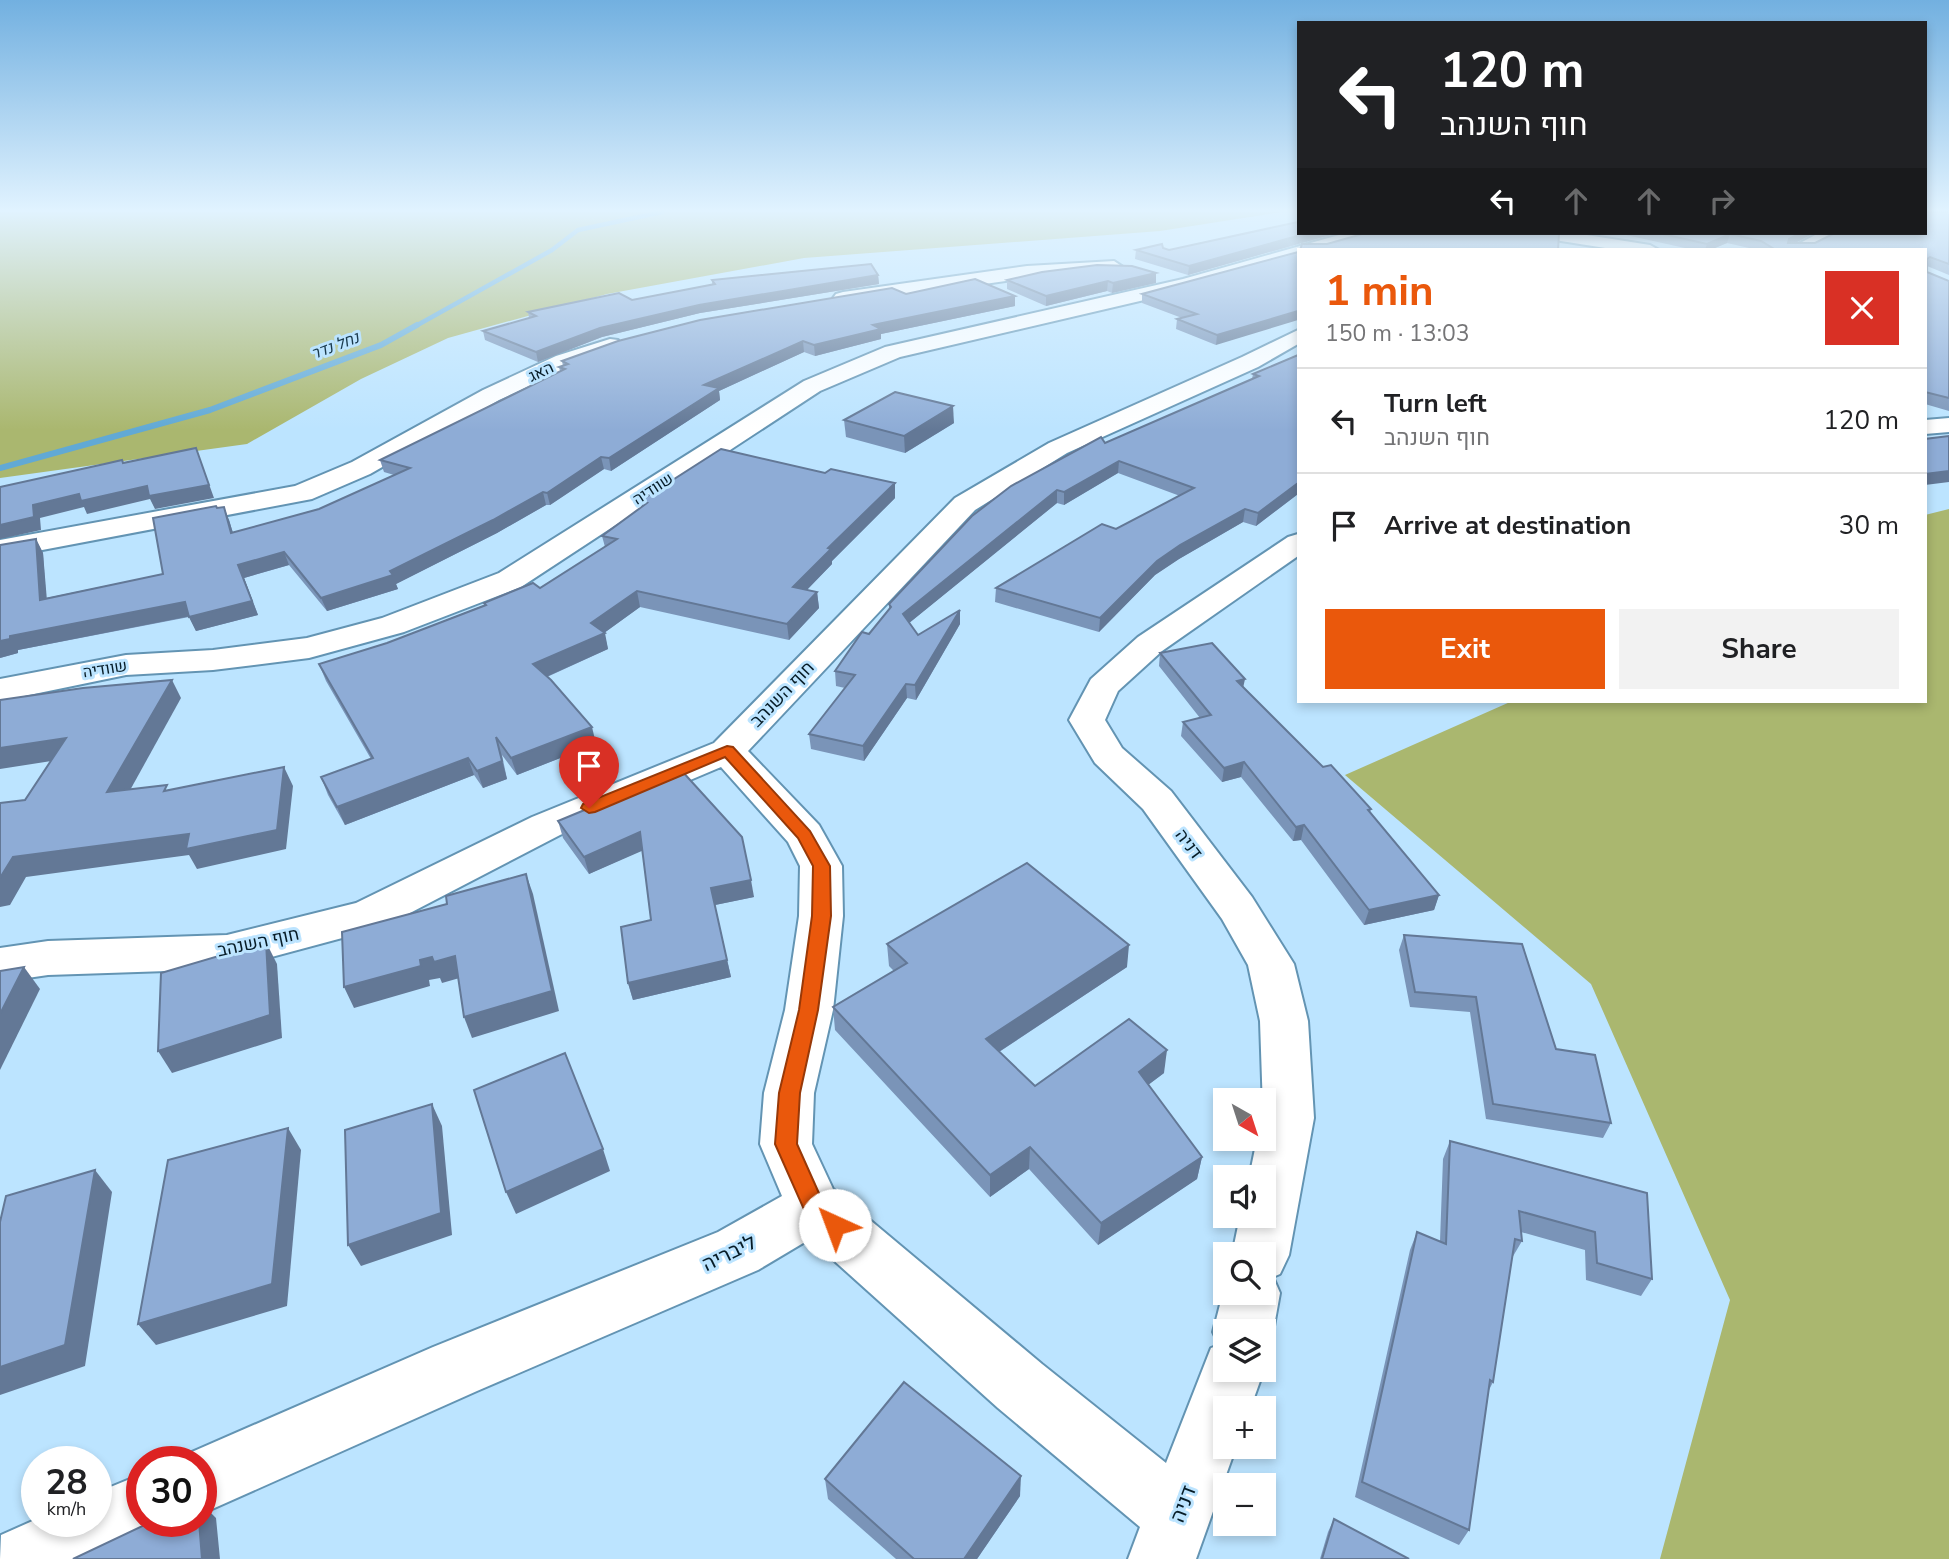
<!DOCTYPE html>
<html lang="en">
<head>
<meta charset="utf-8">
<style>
  :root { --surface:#fff; --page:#f2f2f2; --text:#202124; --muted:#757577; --line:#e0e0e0; --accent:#ea580c }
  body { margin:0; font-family:"Nunito Sans",Heebo,sans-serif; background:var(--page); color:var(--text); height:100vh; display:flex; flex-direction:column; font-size:26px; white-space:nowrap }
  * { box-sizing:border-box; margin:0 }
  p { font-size:23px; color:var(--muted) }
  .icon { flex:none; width:38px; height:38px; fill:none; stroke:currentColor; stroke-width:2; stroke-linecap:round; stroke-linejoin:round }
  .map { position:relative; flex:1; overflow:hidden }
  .drawer { position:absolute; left:1297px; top:248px; width:630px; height:455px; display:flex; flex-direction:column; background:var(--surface); border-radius:0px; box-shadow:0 4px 10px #0003 }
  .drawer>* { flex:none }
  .hud { position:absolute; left:1297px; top:21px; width:630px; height:214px; border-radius:0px; box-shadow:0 4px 10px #0003; background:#202124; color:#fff; overflow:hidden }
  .needle { width:46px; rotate:141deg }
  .tools { position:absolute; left:1213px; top:1088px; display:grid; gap:14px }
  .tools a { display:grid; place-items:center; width:63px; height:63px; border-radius:0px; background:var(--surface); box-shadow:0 4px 10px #0003; font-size:35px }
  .speed { position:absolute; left:21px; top:1446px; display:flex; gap:14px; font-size:35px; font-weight:700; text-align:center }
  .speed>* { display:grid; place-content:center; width:91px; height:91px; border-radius:50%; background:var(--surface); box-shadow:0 4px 10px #0003; line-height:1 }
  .speed small { font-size:18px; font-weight:400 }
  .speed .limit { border:10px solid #d22; background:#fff; color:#111 }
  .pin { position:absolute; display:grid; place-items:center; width:60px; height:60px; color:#fff; margin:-72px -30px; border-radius:50% 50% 50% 0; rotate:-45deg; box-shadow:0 0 7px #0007 }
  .pin .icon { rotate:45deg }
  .me { position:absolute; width:77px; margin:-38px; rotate:317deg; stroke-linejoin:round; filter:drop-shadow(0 0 5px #0008) }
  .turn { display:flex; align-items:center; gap:24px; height:147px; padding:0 28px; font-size:32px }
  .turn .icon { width:91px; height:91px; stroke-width:2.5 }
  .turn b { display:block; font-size:49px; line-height:60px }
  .lanes { display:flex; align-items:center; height:66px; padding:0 28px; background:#0003; justify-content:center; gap:35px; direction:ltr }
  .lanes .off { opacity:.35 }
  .round { display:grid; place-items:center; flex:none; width:74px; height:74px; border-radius:0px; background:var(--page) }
  .summary { display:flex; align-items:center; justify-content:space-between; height:119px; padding:0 28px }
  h1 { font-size:42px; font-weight:700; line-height:52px; color:var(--accent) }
  .action { display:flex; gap:14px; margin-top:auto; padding:14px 28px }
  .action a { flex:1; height:80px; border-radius:0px; background:var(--accent); color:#fff; font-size:28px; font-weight:700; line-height:80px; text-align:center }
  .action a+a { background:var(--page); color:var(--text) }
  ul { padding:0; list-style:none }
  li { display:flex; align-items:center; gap:21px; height:105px; padding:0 28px; border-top:2px solid var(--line) }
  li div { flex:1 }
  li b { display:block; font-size:26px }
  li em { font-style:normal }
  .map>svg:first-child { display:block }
  .forest { fill:#aab76f }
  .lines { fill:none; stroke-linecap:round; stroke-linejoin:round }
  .stream-far1 { stroke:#61a9d5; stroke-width:4.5 }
  .stream { stroke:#61a9d5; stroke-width:6 }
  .minor-casing { stroke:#6394b3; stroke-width:4 }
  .minor { fill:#fff; fill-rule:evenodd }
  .wall { fill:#7a94b8 }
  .shaded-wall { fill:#637896 }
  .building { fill:#8eacd6; stroke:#637896; stroke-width:2 }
  .route { fill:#ea580c; stroke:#983908; stroke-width:2 }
  .labels { text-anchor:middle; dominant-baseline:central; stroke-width:6; stroke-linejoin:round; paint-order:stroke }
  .far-water-label { font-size:16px; font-style:italic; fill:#1a3a4d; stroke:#bce4ff }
  .far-street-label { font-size:16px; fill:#071c27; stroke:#bce4ff }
  .street-label { font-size:18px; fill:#071c27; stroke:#bce4ff }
  .near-street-label { font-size:21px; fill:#071c27; stroke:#bce4ff }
</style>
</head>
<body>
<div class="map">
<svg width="1949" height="1559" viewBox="0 0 1949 1559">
  <rect width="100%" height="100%" fill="#bce4ff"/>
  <!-- forest -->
  <g class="forest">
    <polygon points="0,212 1281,212 1160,231 804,258 607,294 448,338 361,379 247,444 0,478"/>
    <polygon points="1949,509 1949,1559 1660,1559 1730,1300 1591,984 1345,775 1510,702 1925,702 1925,515"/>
  </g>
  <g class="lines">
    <!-- stream-far1 -->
    <polyline class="stream-far1" points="414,327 552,250 578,230 662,212"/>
    <!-- stream -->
    <polyline class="stream" points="0,468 210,410 381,345 417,325"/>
    <!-- minor casing -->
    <g class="minor-casing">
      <g id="minor">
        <polygon points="1346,233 1373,233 1370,237 1325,250 1298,250 1298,258 1187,290 900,357 820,391 521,587 404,632 309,658 213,670 126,675 0,701 0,679 126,655 213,650 307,638 382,618 499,573 804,381 885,347 1183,279"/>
        <polygon points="1533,233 1574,233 1650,245 1659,250 1618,250 1542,238"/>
        <polygon points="1819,233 1841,233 1810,250 1787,250"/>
        <polygon points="1114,261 1123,267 1121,271 1027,278 843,304 836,302 833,298 836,294 843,292 1027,266"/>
        <polygon points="1298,330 1298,344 1258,367 1067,453 975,510 748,751 819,825 842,866 843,916 833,1010 814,1093 812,1144 833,1189 1042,1364 1166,1463 1211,1348 1219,1345 1213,1332 1225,1285 1225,1293 1264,1293 1264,1255 1232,1255 1240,1216 1264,1216 1264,1178 1249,1178 1257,1139 1264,1139 1260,1021 1248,965 1222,919 1143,809 1095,763 1069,720 1091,679 1138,637 1288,537 1298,534 1298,556 1162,651 1118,691 1105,720 1122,748 1171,791 1252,897 1294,964 1308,1021 1314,1118 1289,1255 1280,1274 1273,1277 1280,1293 1273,1332 1264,1353 1264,1332 1225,1332 1225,1370 1264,1370 1250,1409 1225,1409 1225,1447 1236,1447 1196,1559 1128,1559 1140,1527 998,1408 810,1239 758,1270 477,1391 201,1514 201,1461 176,1461 178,1458 433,1347 718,1232 782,1196 760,1144 764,1093 785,1010 799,916 800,866 788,842 721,767 560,835 383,927 227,969 48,975 0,982 0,948 48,941 227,935 356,903 532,817 714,743 955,498 1049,443 1242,357"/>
        <polygon points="610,339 618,340 621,345 618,350 572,366 499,400 370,474 312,499 0,558 0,540 295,486 352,462 483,390 556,356"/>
        <polygon points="1949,418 1949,432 1925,434 1925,420"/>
        <polygon points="142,1474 142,1521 170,1521 166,1531 103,1559 0,1559 1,1535 37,1519 96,1521 96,1493"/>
      </g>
    </g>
    <!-- minor -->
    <use href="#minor" class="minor"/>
  </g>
  <!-- wall -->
  <g class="wall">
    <polygon points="1949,212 1949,275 1927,266 1927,272 1949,281 1949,411 1925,404 1925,250 1758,250 1727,243 1710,250 1694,250 1617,233 1814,233 1795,243 1815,243"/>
    <polygon points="1298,233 1337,233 1188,275 1135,259 1136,250 1163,248 1169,250"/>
    <polygon points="1298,252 1216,345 1176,329 1177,319 1182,318 1142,303 1142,294"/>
    <polygon points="1156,273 1156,283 1112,293 1107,291 1046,306 1007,289 1007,280"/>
    <polygon points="878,275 879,284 700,313 602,337 538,362 485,340 483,331 529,318 528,312 632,300 712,285 712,280"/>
    <polygon points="906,294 1015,296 1015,306 881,334 881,339 815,356 804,352 719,391 720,400 611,471 604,469 550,505 546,505 497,533 396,584 398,589 327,611 289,565 244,578 258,615 196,631 189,617 18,650 18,653 0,658 36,539 43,553 46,598 163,574 217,508 229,520 233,533 319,509 394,475 384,472 380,460 560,371 559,367 563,366 562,361"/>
    <polygon points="1298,355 1298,494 1256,526 1243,522 1179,559 1155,575 1099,632 995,602 996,588 1116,529 1180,496 1118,473 1064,505 1057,503 909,623 918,635 960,610 960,624 916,700 907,698 864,761 811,749 809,734 845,688 836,686 835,671 869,634 889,609 889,604 1105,443 1252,379 1253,374"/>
    <polygon points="844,420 954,423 905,453 846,437"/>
    <polygon points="825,473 895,483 895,498 832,561 832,564 807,590 817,592 819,608 789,640 640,607 604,633 608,649 547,677 596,744 517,775 502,755 507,779 483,788 474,775 345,825 328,795 321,777 371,759 326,681 319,664 387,643 484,605 484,603 540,588 605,547 602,536 641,507 640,501"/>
    <polygon points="1160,653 1243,687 1323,767 1371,809 1370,812 1439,895 1434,910 1364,925 1301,840 1293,841 1241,777 1222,782 1181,736 1183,722 1200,718 1159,666"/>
    <polygon points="681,770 754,897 715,905 731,977 633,1000 628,983 651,920 642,850 589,874 563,838 558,821"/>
    <polygon points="1404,935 1556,1049 1611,1123 1603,1138 1486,1119 1470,1012 1410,1007 1399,950"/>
    <polygon points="887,944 1127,967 999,1052 1035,1086 1164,1073 1148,1085 1202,1157 1197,1179 1098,1245 1029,1169 990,1197 835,1030 833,1007 894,971 889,966"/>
    <polygon points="1450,1141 1647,1193 1652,1279 1641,1296 1586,1280 1585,1250 1521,1232 1522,1241 1512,1258 1493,1382 1489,1390 1469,1530 1459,1545 1355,1497 1410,1250 1417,1232 1440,1241 1443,1159"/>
    <polygon points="825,1479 1020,1496 977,1559 896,1559 828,1499"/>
    <polygon points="1334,1519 1409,1559 1320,1559 1328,1532"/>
  </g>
  <!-- shaded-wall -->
  <g class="shaded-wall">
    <polygon points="1308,233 1337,233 1188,275 1189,266"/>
    <polygon points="1801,233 1814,233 1786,248 1789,239"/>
    <polygon points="1730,234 1727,243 1710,250 1705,250 1707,244"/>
    <polygon points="1156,273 1156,283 1112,293 1113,283"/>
    <polygon points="878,275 879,284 700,313 602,337 538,362 536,352 600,328 699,305"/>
    <polygon points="1108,281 1107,291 1046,306 1046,296"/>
    <polygon points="1015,296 1015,306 881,334 881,339 815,356 814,345 873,325"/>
    <polygon points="1298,311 1298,320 1216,345 1217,335"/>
    <polygon points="803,341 804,352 719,391 720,400 611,471 609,458 704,385"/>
    <polygon points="953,406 954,423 905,453 904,436"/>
    <polygon points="196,448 214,498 155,509 150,499 87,514 84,507 40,518 41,530 0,539 0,525 33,505"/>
    <polygon points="601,457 604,469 550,505 547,493"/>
    <polygon points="1119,461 1118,473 1064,505 1064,492"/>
    <polygon points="1949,471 1949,482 1925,485 1925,474"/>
    <polygon points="895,483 895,498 832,561 832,564 794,603 793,587 828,548"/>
    <polygon points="1298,483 1298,494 1256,526 1258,513"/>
    <polygon points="1057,490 1057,503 903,628 903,614"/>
    <polygon points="543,492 546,505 497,533 396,584 398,589 327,611 321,598 390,571"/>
    <polygon points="224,507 229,520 237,546 231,533"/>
    <polygon points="1245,509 1243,522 1179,559 1155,575 1099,632 1100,618 1157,561 1180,545"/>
    <polygon points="36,539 43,553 48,613 40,600"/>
    <polygon points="284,552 289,565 244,578 258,615 196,631 189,617 238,565"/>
    <polygon points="637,591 640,607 604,633 605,633 608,649 537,681 533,664"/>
    <polygon points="817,592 819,608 789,640 787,624"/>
    <polygon points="185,602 191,616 18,650 18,653 0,658 0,641 10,636"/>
    <polygon points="960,610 960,624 916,700 915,685"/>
    <polygon points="1245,679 1242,693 1237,681"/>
    <polygon points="172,680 181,698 118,812 107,792"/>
    <polygon points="906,684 907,698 864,761 863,746"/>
    <polygon points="592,727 596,744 517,775 511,758"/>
    <polygon points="496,737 507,779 483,788 477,771"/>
    <polygon points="66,738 77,757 0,769 0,748"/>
    <polygon points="468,758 474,775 345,825 337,807"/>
    <polygon points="1244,762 1241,777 1222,782 1224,768"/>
    <polygon points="284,767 293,786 286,849 197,869 189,855 26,877 10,905 0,907 0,878 13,857"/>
    <polygon points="1304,825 1301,840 1293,841 1296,827"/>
    <polygon points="640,832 644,850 589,874 584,857"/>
    <polygon points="526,874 533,894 559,1011 472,1038 464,1017"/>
    <polygon points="751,880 754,897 715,905 711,888"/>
    <polygon points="1439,895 1434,910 1364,925 1369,910"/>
    <polygon points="266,942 277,964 282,1038 172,1073 158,1051"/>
    <polygon points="1129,945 1127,967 985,1061 986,1039"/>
    <polygon points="455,956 463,977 442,983 440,978 429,980 430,986 354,1008 344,987 420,960 432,957"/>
    <polygon points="727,960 731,977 633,1000 628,983"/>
    <polygon points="24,967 40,989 0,1070 0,1014"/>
    <polygon points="1167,1050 1164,1073 1136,1094 1139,1072"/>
    <polygon points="432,1104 442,1126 452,1235 361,1266 348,1245"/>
    <polygon points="288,1128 301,1150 287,1306 156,1345 138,1324"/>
    <polygon points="1030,1147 1029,1169 990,1197 990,1175"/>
    <polygon points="603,1149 610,1171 516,1214 506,1192"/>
    <polygon points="1202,1157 1197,1179 1098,1245 1101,1223"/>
    <polygon points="95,1170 112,1192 85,1366 0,1395 0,1367"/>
    <polygon points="1021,1476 1020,1496 977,1559 964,1559"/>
    <polygon points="201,1503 216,1518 220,1559 202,1559 199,1521 201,1521"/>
  </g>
  <!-- building -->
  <g class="building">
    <polygon points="1925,212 1949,212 1949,264 1930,257 1927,259 1927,272 1949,281 1949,398 1925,392 1925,250 1776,250 1761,241 1730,234 1707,244 1658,233 1801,233 1789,239 1788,243 1815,243 1835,233 1925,233"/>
    <polygon points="1298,222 1298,233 1308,233 1189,266 1136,250 1162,244 1163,248 1169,250"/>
    <polygon points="1366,233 1550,233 1559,234 1558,250 1300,250 1302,244 1327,244"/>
    <polygon points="1298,252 1298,311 1217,335 1177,319 1197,314 1142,294"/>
    <polygon points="871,264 878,275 699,305 600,328 536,352 483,331 536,316 528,312 619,293 632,300 715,284 712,280"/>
    <polygon points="1097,265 1132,266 1156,273 1113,283 1108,281 1046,296 1007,280 1042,272"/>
    <polygon points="975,279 1015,296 873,325 881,329 814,345 803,341 704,385 719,388 609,458 601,457 547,493 543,492 493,520 390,571 393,575 321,598 284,552 238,565 252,601 189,617 185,602 10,636 10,639 0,641 0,545 36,539 40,600 163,574 153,518 216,506 217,508 224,507 231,533 319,509 410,468 380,460 565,369 559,367 568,364 562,361 618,341 700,320 892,288 906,294"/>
    <polygon points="1298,355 1298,483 1258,513 1245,509 1180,545 1157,561 1100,618 996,588 1102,524 1116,529 1194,488 1119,461 1064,492 1057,490 903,614 918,635 960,610 915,685 906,684 863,746 809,734 855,675 835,671 862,632 869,634 891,607 889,604 972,516 1011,486 1101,437 1105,443 1259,376 1253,374"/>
    <polygon points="895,392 953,406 904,436 844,420"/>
    <polygon points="1949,436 1949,471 1925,474 1925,439"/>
    <polygon points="196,448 209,485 149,496 147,486 81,501 79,494 33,505 34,517 0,525 0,487 109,463 122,460 123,463"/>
    <polygon points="721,449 825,473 831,469 895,483 828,548 831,549 793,587 817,592 787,624 637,591 591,623 605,633 533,664 551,680 592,727 511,758 496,737 502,761 477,771 468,758 337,807 321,777 373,758 319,664 387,643 486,605 484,603 533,583 540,588 617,539 602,536 647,503 640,501"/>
    <polygon points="1212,643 1245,679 1237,681 1323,767 1331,765 1371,809 1368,810 1439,895 1369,910 1304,825 1296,827 1244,762 1224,768 1183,722 1211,715 1160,653"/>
    <polygon points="172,680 107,792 167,785 164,791 284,767 277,830 186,849 189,834 13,857 0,878 0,803 25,800 66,738 0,748 0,700 83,688"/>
    <polygon points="681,770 742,837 751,880 711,888 727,960 628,983 621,927 651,920 640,832 584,857 558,821"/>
    <polygon points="1027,863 1129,945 986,1039 1035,1086 1129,1019 1167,1050 1139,1072 1202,1157 1101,1223 1030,1147 990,1175 833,1007 907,963 887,944"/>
    <polygon points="526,874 552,991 464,1017 455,956 434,962 432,957 420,960 421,966 344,987 342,932 447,904 446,896"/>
    <polygon points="1404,935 1522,944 1556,1049 1595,1055 1611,1123 1493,1104 1476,997 1415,992"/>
    <polygon points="266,942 270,1015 158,1051 161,973"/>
    <polygon points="24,967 0,1014 0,971"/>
    <polygon points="565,1053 603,1149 506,1192 474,1090"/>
    <polygon points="432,1104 441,1213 348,1245 345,1130"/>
    <polygon points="288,1128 272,1284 138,1324 168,1160"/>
    <polygon points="1450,1141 1647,1193 1652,1279 1597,1263 1595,1232 1519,1211 1522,1241 1515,1239 1493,1382 1490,1380 1469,1530 1362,1482 1417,1232 1446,1244"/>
    <polygon points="95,1170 65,1345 0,1367 0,1222 6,1196"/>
    <polygon points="904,1382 1021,1476 964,1559 914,1559 825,1479"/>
    <polygon points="1334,1519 1409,1559 1322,1559"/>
    <polygon points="153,1521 199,1521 202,1559 73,1559"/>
  </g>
  <!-- sky -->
  <linearGradient id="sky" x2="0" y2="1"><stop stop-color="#72b0e0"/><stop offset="0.49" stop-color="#e1f3ff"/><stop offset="1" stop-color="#e1f3ff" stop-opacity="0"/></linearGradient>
  <rect width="1949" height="430" fill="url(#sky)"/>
  <!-- route -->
  <polygon class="route" points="727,746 733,747 810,831 830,866 831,916 818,1010 800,1093 797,1144 822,1200 843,1217 846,1225 843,1232 835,1235 826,1232 806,1214 775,1144 779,1093 799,1010 812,916 813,866 798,838 725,757 595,812 589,813 581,808 583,804"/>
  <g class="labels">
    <!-- far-water labels -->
    <g class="far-water-label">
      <text transform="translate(335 346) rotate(-21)">נחל נדר</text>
    </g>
    <!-- far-street labels -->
    <g class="far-street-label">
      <text transform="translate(541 372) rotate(-25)">האג</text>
      <text transform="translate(653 489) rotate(-33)">שוודיה</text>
      <text transform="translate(105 669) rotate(-9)">שוודיה</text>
    </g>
    <!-- street labels -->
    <g class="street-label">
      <text transform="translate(782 694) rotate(-46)">חוף השנהב</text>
      <text transform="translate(1189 844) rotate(53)">דניה</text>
      <text transform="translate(258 942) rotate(-12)">חוף השנהב</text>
    </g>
    <!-- near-street labels -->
    <g class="near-street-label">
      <text transform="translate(729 1253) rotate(-26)">ליבריה</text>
      <text transform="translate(1183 1504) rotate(-69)">דניה</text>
    </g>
  </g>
</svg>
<div class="tools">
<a><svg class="needle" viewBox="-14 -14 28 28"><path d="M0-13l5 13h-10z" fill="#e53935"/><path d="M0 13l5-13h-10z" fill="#757577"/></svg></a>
<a><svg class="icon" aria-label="sound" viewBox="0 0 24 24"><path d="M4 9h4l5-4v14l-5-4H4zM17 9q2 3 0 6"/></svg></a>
<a><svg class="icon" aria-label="search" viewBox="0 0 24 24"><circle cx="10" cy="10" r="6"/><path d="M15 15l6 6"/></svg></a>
<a><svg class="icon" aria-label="layers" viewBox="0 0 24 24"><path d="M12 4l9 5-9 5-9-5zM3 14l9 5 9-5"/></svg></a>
<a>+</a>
<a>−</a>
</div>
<div class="speed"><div>28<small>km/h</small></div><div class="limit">30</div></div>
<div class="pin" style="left:589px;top:808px;background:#d93025"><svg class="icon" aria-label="arrive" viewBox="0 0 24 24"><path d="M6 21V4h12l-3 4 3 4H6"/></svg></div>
<svg class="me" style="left:835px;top:1225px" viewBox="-20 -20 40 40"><circle r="19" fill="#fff"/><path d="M0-13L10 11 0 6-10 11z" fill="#ea580c"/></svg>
<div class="hud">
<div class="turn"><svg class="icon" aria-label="left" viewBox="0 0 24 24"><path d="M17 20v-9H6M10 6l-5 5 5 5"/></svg><div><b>120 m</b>חוף השנהב</div></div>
<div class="lanes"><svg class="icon" aria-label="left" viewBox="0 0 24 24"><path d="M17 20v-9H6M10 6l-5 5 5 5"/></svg><svg class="icon off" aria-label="ahead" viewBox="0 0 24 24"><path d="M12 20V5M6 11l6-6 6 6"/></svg><svg class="icon off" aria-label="ahead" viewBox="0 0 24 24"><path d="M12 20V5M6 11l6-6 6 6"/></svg><svg class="icon off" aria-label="right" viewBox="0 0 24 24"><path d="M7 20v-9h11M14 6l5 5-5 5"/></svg></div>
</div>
<section class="drawer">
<div class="summary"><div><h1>1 min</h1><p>150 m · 13:03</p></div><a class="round" style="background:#d93025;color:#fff"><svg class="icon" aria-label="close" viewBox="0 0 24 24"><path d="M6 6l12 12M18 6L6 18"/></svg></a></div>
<ul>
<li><svg class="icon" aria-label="left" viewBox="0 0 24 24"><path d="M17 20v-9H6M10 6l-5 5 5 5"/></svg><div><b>Turn left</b><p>חוף השנהב</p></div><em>120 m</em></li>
<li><svg class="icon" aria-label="arrive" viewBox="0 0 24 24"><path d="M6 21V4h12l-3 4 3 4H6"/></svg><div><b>Arrive at destination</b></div><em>30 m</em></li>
</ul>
<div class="action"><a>Exit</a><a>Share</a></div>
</section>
</div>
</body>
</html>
